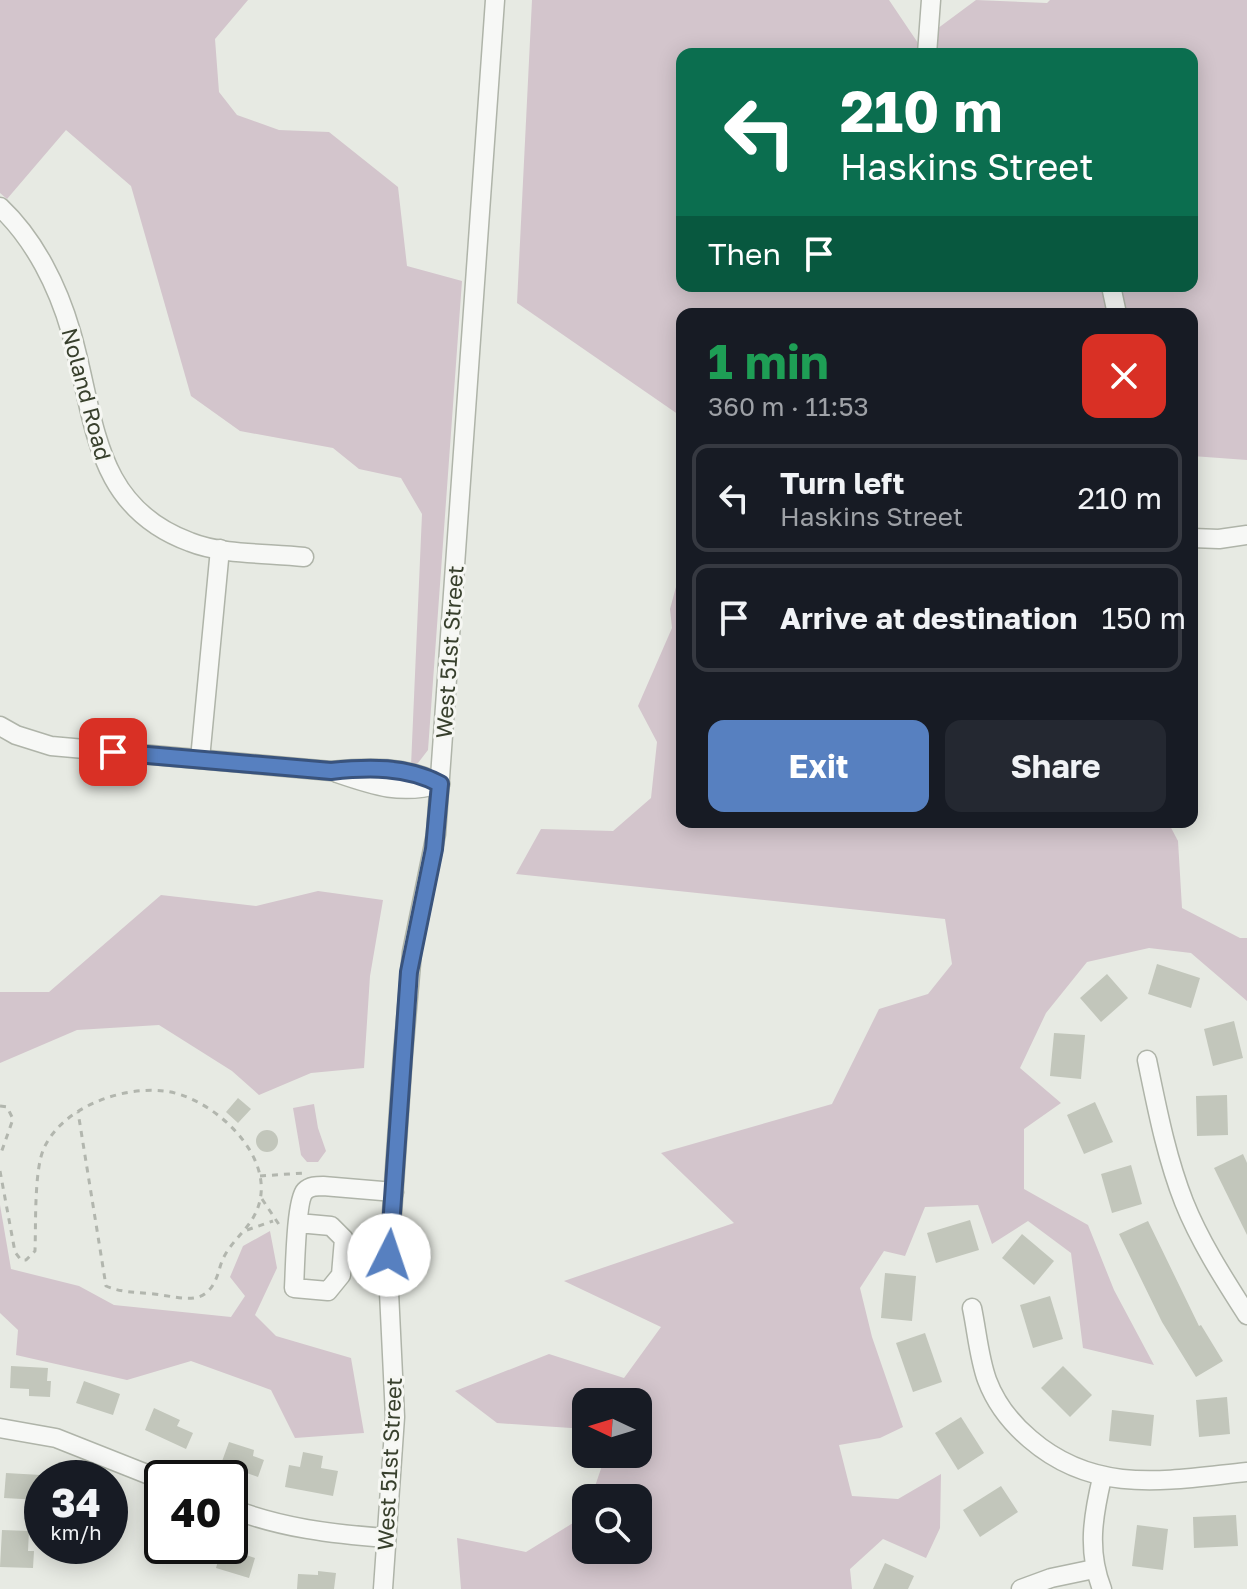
<!DOCTYPE html>
<html lang="en">
<head>
<meta charset="utf-8">
<style>
  :root { --surface:#171b24; --page:#242831; --text:#f1f3f6; --muted:#9ea1a6; --line:#363941; --accent:#5780c0 }
  body { margin:0; font-family:"Golos Text",sans-serif; background:var(--page); color:var(--text); height:100vh; display:flex; flex-direction:column; font-size:30px; white-space:nowrap }
  * { box-sizing:border-box; margin:0 }
  p { font-size:26px; color:var(--muted) }
  .icon { flex:none; width:44px; height:44px; fill:none; stroke:currentColor; stroke-width:2; stroke-linecap:round; stroke-linejoin:round }
  .map { position:relative; flex:1; overflow:hidden }
  .drawer { position:absolute; left:676px; top:308px; width:522px; height:520px; display:flex; flex-direction:column; background:var(--surface); border-radius:16px; box-shadow:0 4px 20px #0003 }
  .drawer>* { flex:none }
  .banner { position:absolute; left:676px; top:48px; width:522px; height:244px; border-radius:16px; box-shadow:0 4px 20px #0003; background:#0b6e4f; color:#fff; overflow:hidden }
  .needle { width:52px; rotate:274deg }
  .fabs { position:absolute; left:572px; top:1388px; display:grid; gap:16px }
  .fabs a { display:grid; place-items:center; width:80px; height:80px; border-radius:16px; background:var(--surface); box-shadow:0 4px 20px #0003; font-size:40px }
  .speed { position:absolute; left:24px; top:1460px; display:flex; gap:16px; font-size:40px; font-weight:700; text-align:center }
  .speed>* { display:grid; place-content:center; width:104px; height:104px; border-radius:50%; background:var(--surface); box-shadow:0 4px 20px #0003; line-height:1 }
  .speed small { font-size:20px; font-weight:400 }
  .speed .limit { border:4px solid #111; border-radius:12px; background:#fff; color:#111 }
  .pin { position:absolute; display:grid; place-items:center; width:68px; height:68px; color:#fff; margin:-34px; border-radius:16px; box-shadow:0 4px 12px #0006 }
  .me { position:absolute; width:88px; margin:-44px; rotate:4deg; stroke-linejoin:round; filter:drop-shadow(0 0 6px #0008) }
  .turn { display:flex; align-items:center; gap:28px; height:168px; padding:0 32px; font-size:36px }
  .turn .icon { width:104px; height:104px; stroke-width:2.5 }
  .turn b { display:block; font-size:56px; line-height:68px }
  .then { display:flex; align-items:center; height:76px; padding:0 32px; background:#0003; gap:16px; font-size:30px }
  .round { display:grid; place-items:center; flex:none; width:84px; height:84px; border-radius:16px; background:var(--page) }
  .headline { display:flex; align-items:center; justify-content:space-between; height:136px; padding:0 32px }
  h1 { font-size:48px; font-weight:700; line-height:60px; color:#1e9e55 }
  .primary-button { display:flex; gap:16px; margin-top:auto; padding:16px 32px }
  .primary-button a { flex:1; height:92px; border-radius:16px; background:var(--accent); color:#fff; font-size:32px; font-weight:700; line-height:92px; text-align:center }
  .primary-button a+a { background:var(--page); color:var(--text) }
  ul { padding:0; list-style:none }
  li { display:flex; align-items:center; gap:24px; height:108px; margin:0 16px 12px; padding:0 16px; border:4px solid var(--line); border-radius:16px }
  li div { flex:1 }
  li b { display:block; font-size:30px }
  li em { font-style:normal }
  .map>svg:first-child { display:block }
  .green { fill:#d3c5cc; fill-rule:evenodd }
  .building { fill:#c2c6bb }
  .lines { fill:none; stroke-linecap:round; stroke-linejoin:round }
  .minor-casing { stroke:#afb4a9; stroke-width:21 }
  .path { stroke:#b2b6ae; stroke-width:3; stroke-dasharray:6 6; stroke-linecap:butt }
  .minor { stroke:#f7f8f6; stroke-width:18 }
  .route-casing { stroke:#39537d; stroke-width:20 }
  .route { stroke:#5780c0; stroke-width:14 }
  .labels { text-anchor:middle; dominant-baseline:central; stroke-width:6; stroke-linejoin:round; paint-order:stroke }
  .street-label { font-size:22px; fill:#38402d; stroke:#f6f7f3 }
</style>
</head>
<body>
<div class="map">
<svg width="1247" height="1589" viewBox="0 0 1247 1589">
  <rect width="100%" height="100%" fill="#e7eae3"/>
  <!-- green -->
  <g class="green">
    <polygon points="0,0 248,0 215,39 219,92 237,115 279,130 329,132 398,187 407,266 462,281 428,750 418,763 411,766 422,514 401,478 359,469 333,448 240,431 191,396 131,186 66,130 7,199 0,193"/>
    <path d="M532 0H889L918 43 976 0 1047 3 1050 0H1247V460L1192 456V314H682V417L517 303ZM682 54H1192V286H682Z"/>
    <polygon points="682,565 682,822 1168,822 1178,841 1182,908 1240,938 1247,938 1247,1001 1191,953 1149,948 1087,962 1046,1013 1020,1068 1061,1103 1024,1129 1024,1189 1088,1225 1114,1290 1154,1365 1083,1348 1071,1253 1028,1221 992,1244 978,1205 925,1207 905,1256 884,1251 860,1288 872,1337 903,1427 880,1438 839,1445 852,1496 898,1499 941,1474 940,1528 926,1558 883,1539 850,1569 852,1589 461,1589 457,1538 526,1552 586,1515 586,1550 638,1550 638,1498 591,1498 606,1454 638,1454 638,1402 586,1402 586,1429 497,1423 455,1391 549,1354 624,1378 661,1327 564,1281 734,1223 661,1153 832,1104 879,1009 928,994 952,964 945,919 516,874 541,829 613,831 651,798 657,742 638,706 672,628 670,609"/>
    <polygon points="318,891 383,900 370,976 364,1068 311,1073 259,1095 232,1071 159,1025 77,1030 0,1063 0,992 49,992 161,895 256,906"/>
    <polygon points="314,1104 318,1128 326,1151 318,1162 307,1162 301,1155 293,1108"/>
    <polygon points="0,1205 11,1269 79,1286 114,1305 231,1317 245,1296 230,1277 243,1246 270,1231 277,1268 255,1315 276,1336 351,1358 364,1433 295,1438 271,1390 191,1361 127,1380 16,1355 18,1330 0,1313"/>
  </g>
  <!-- building -->
  <g class="building">
    <polygon points="1157,964 1200,978 1191,1008 1148,994"/>
    <polygon points="1107,974 1128,998 1101,1022 1080,998"/>
    <polygon points="1234,1021 1243,1058 1213,1066 1204,1029"/>
    <polygon points="1054,1033 1085,1035 1081,1079 1050,1076"/>
    <polygon points="1227,1095 1228,1135 1197,1136 1196,1096"/>
    <polygon points="238,1098 251,1109 238,1123 226,1112"/>
    <polygon points="1095,1102 1113,1142 1084,1154 1067,1115"/>
    <circle cx="267" cy="1141" r="11"/>
    <polygon points="1243,1154 1247,1163 1247,1235 1214,1168"/>
    <polygon points="1131,1165 1142,1204 1112,1213 1101,1174"/>
    <polygon points="970,1220 979,1250 936,1263 927,1233"/>
    <polygon points="1148,1221 1199,1326 1201,1325 1223,1361 1196,1377 1162,1322 1119,1234"/>
    <polygon points="1022,1234 1054,1261 1034,1285 1002,1258"/>
    <polygon points="885,1273 916,1276 912,1321 881,1318"/>
    <polygon points="1050,1296 1063,1339 1033,1348 1020,1305"/>
    <polygon points="925,1333 942,1382 913,1392 896,1343"/>
    <polygon points="11,1366 48,1368 47,1381 51,1381 50,1397 29,1396 29,1389 10,1388"/>
    <polygon points="1063,1366 1092,1395 1070,1417 1041,1388"/>
    <polygon points="84,1381 120,1394 113,1415 76,1403"/>
    <polygon points="1227,1397 1230,1434 1199,1437 1196,1400"/>
    <polygon points="154,1408 180,1420 177,1426 193,1433 186,1449 145,1430"/>
    <polygon points="1112,1410 1154,1415 1151,1446 1109,1441"/>
    <polygon points="961,1417 984,1453 958,1470 935,1433"/>
    <polygon points="229,1442 254,1450 253,1456 264,1460 258,1477 221,1464"/>
    <polygon points="303,1452 323,1456 321,1468 338,1471 333,1496 285,1487 289,1465 300,1467"/>
    <polygon points="6,1473 41,1475 40,1500 4,1498"/>
    <polygon points="1001,1486 1018,1512 980,1537 963,1510"/>
    <polygon points="162,1500 162,1546 169,1546 162,1561 148,1555 152,1546 144,1542"/>
    <polygon points="1236,1515 1238,1546 1194,1548 1193,1517"/>
    <polygon points="1137,1525 1168,1529 1163,1570 1132,1566"/>
    <polygon points="2,1530 29,1531 28,1551 34,1551 33,1568 0,1567"/>
    <polygon points="222,1547 255,1558 249,1578 216,1568"/>
    <polygon points="885,1563 914,1576 908,1589 873,1589"/>
    <polygon points="318,1571 336,1573 334,1589 297,1589 298,1574 318,1575"/>
  </g>
  <g class="lines">
    <!-- minor casing -->
    <g class="minor-casing">
      <g id="minor">
        <polyline points="927,54 931,0"/>
        <path d="M0 207C35 240 58 287 71 332 96 418 92 506 190 542 222 555 269 553 304 557"/>
        <polyline points="1111,286 1117,314"/>
        <polyline points="1192,538 1219,539 1247,535"/>
        <path d="M0 726 16 735 51 746 331 771C368 767 407 766 440 784"/>
        <polyline points="200,759 220,549"/>
        <path d="M337 773C375 786 401 795 440 784"/>
        <path d="M1147 1060C1157 1108 1166 1156 1184 1202 1200 1242 1224 1279 1247 1315"/>
        <path d="M298 1223 331 1226 344 1239 341 1275 328 1291 294 1288C295 1271 296 1200 305 1191 310 1186 317 1186 323 1186L394 1192"/>
        <path d="M972 1308C977 1332 979 1358 987 1380 996 1404 1011 1423 1030 1439 1096 1496 1168 1480 1247 1472"/>
        <polyline points="0,1428 56,1438 162,1480"/>
        <path d="M1102 1478C1093 1516 1087 1551 1102 1589"/>
        <path d="M230 1508C281 1528 332 1534 386 1538"/>
        <polyline points="383,1589 395,1417 388,1271 403,1054 412,952 436,834 495,0"/>
        <polyline points="1021,1589 1051,1578 1094,1569"/>
      </g>
    </g>
    <!-- path -->
    <g class="path">
      <polyline points="0,1106 7,1107 13,1119 0,1156"/>
      <path d="M0 1171 15 1252 21 1260H26L35 1251C36 1224 34 1170 44 1148 63 1107 122 1086 164 1091 208 1096 266 1146 261 1194 257 1229 228 1238 220 1267 209 1309 187 1298 154 1294 137 1292 122 1293 106 1286L78 1112"/>
      <polyline points="260,1176 304,1173"/>
      <polyline points="262,1199 280,1226"/>
      <polyline points="247,1230 273,1221"/>
    </g>
    <!-- minor -->
    <use href="#minor" class="minor"/>
  </g>
  <g class="lines">
    <!-- route casing -->
    <g class="route-casing">
      <path id="route" d="M113 752 331 771C368 767 407 766 440 784L434 849 409 972 389 1255"/>
    </g>
    <!-- route -->
    <use href="#route" class="route"/>
  </g>
  <g class="labels">
    <!-- street labels -->
    <g class="street-label">
      <text transform="translate(87 394) rotate(75)">Noland Road</text>
      <text transform="translate(449 652) rotate(-86)">West 51st Street</text>
      <text transform="translate(389 1464) rotate(-87)">West 51st Street</text>
    </g>
  </g>
</svg>
<div class="fabs">
<a><svg class="needle" viewBox="-14 -14 28 28"><path d="M0-13l5 13h-10z" fill="#e53935"/><path d="M0 13l5-13h-10z" fill="#9ea1a6"/></svg></a>
<a><svg class="icon" aria-label="search" viewBox="0 0 24 24"><circle cx="10" cy="10" r="6"/><path d="M15 15l6 6"/></svg></a>
</div>
<div class="speed"><div>34<small>km/h</small></div><div class="limit">40</div></div>
<div class="pin" style="left:113px;top:752px;background:#d93025"><svg class="icon" aria-label="arrive" viewBox="0 0 24 24"><path d="M6 21V4h12l-3 4 3 4H6"/></svg></div>
<svg class="me" style="left:389px;top:1255px" viewBox="-20 -20 40 40"><circle r="19" fill="#fff"/><path d="M0-13L10 11 0 6-10 11z" fill="#5780c0"/></svg>
<div class="banner">
<div class="turn"><svg class="icon" aria-label="left" viewBox="0 0 24 24"><path d="M17 20v-9H6M10 6l-5 5 5 5"/></svg><div><b>210 m</b>Haskins Street</div></div>
<div class="then">Then<svg class="icon" aria-label="arrive" viewBox="0 0 24 24"><path d="M6 21V4h12l-3 4 3 4H6"/></svg></div>
</div>
<section class="drawer">
<div class="headline"><div><h1>1 min</h1><p>360 m · 11:53</p></div><a class="round" style="background:#d93025;color:#fff"><svg class="icon" aria-label="close" viewBox="0 0 24 24"><path d="M6 6l12 12M18 6L6 18"/></svg></a></div>
<ul>
<li><svg class="icon" aria-label="left" viewBox="0 0 24 24"><path d="M17 20v-9H6M10 6l-5 5 5 5"/></svg><div><b>Turn left</b><p>Haskins Street</p></div><em>210 m</em></li>
<li><svg class="icon" aria-label="arrive" viewBox="0 0 24 24"><path d="M6 21V4h12l-3 4 3 4H6"/></svg><div><b>Arrive at destination</b></div><em>150 m</em></li>
</ul>
<div class="primary-button"><a>Exit</a><a>Share</a></div>
</section>
</div>
</body>
</html>
